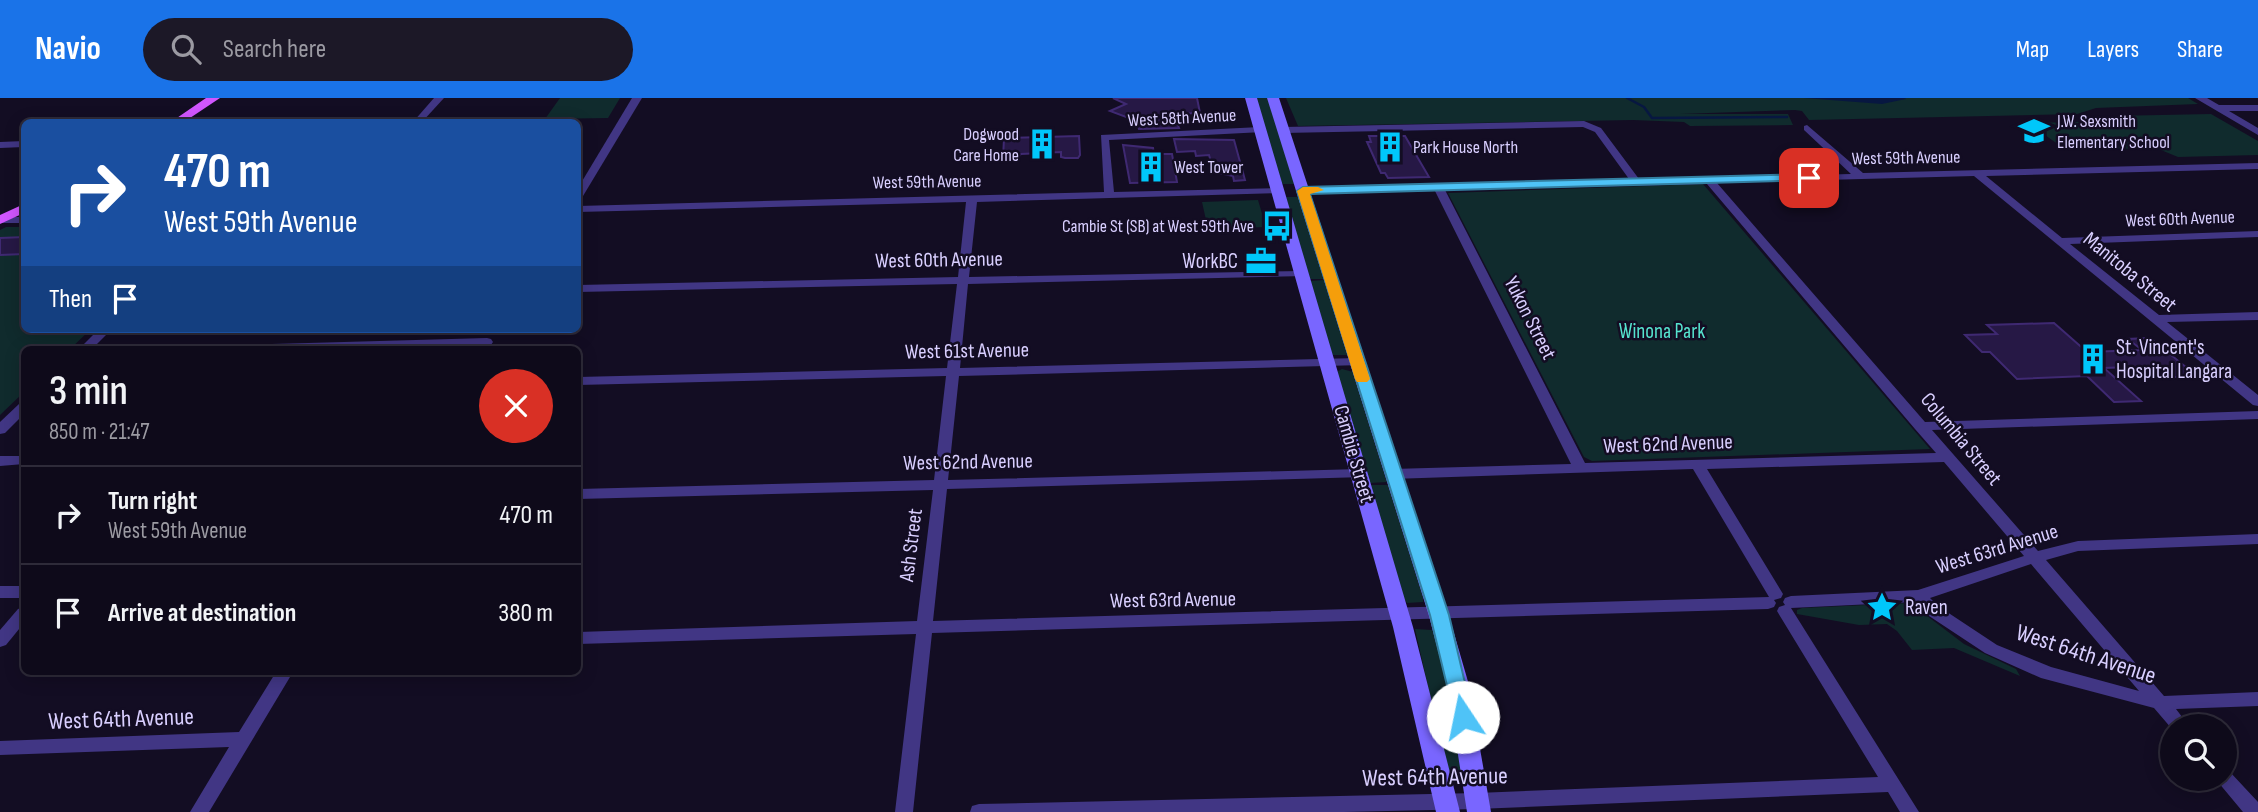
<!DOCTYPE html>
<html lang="en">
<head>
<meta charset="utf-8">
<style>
  :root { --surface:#0e0a1a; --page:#1c1827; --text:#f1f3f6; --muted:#9b9aa2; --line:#2e2b39; --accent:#1a73e8 }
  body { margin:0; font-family:"Sofia Sans Condensed",sans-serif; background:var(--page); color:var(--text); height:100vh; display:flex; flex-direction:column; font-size:26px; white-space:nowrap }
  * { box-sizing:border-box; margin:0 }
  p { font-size:23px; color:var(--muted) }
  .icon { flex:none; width:38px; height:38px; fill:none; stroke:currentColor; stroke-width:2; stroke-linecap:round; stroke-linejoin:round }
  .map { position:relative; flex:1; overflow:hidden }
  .drawer { position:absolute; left:21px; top:248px; width:560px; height:329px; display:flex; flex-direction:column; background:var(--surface); border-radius:10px; box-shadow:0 4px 18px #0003,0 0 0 2px var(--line) }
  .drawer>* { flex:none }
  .top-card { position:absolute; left:21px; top:21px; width:560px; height:214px; border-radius:10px; box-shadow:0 4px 18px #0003,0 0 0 2px var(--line); background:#1a4fa0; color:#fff; overflow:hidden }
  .controls { position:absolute; left:2160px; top:616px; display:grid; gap:14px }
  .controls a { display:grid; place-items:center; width:77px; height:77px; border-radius:50%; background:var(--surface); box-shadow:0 4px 18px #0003,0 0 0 2px var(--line); font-size:35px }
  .pin { position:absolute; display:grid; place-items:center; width:60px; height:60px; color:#fff; margin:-30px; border-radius:14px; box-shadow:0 4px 10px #0006 }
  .me { position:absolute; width:77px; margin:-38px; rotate:349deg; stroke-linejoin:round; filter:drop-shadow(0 0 5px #0008) }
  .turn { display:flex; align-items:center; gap:24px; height:147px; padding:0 28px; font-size:32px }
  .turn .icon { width:91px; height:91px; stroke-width:2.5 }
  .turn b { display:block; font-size:49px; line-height:60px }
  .then { display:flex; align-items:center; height:66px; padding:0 28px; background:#0003; gap:14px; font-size:26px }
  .round { display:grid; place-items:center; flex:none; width:74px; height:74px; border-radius:37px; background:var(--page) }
  .summary { display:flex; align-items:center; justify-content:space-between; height:119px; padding:0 28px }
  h1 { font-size:42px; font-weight:600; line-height:52px }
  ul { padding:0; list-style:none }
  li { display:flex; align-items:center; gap:21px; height:98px; padding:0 28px; border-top:2px solid var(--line) }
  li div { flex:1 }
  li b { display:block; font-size:26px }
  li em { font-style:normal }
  header { display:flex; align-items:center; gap:42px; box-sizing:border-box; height:98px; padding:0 35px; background:var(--accent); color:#fff }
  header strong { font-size:33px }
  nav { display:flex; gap:38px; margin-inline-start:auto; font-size:24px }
  .search { width:490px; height:63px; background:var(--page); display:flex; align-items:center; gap:18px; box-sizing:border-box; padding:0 24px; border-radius:38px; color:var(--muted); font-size:26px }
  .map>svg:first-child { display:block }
  .green { fill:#102b2d }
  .water { fill:#071741 }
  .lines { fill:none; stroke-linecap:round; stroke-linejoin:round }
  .stream { stroke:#071741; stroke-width:2.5 }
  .building { fill:#261845; stroke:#3f2972; stroke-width:2 }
  .minor { fill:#413684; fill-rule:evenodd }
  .secondary { fill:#7966ff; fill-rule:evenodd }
  .primary { fill:#d156ff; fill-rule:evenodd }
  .route { fill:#4fc3f7; stroke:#337fa1; stroke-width:2 }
  .slow { fill:#f59e0b }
  .labels { text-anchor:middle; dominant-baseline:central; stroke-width:5; stroke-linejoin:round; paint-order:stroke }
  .far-street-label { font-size:18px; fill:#d9cfff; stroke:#130d23 }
  .far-poi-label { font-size:18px; fill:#d9cfff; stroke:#130d23; text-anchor:start }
  .street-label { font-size:21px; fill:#d9cfff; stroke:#130d23 }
  .poi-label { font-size:21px; fill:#d9cfff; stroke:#130d23; text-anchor:start }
  .park-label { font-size:21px; fill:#56e4cf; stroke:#130d23 }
  .near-street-label { font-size:24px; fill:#d9cfff; stroke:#130d23 }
</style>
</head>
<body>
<header>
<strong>Navio</strong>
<div class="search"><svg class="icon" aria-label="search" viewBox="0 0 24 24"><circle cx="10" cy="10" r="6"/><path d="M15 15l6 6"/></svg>Search here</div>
<nav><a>Map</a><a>Layers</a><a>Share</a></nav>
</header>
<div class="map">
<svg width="2258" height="714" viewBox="0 0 2258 714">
  <rect width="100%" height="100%" fill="#130d23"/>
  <!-- green -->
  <g class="green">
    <polygon points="560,0 620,0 608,20 545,21"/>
    <polygon points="1256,0 1268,0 1295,86 1283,86 1280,83"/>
    <polygon points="1286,0 2188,0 2198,6 2096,10 2077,16 1809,22 1802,13 1795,12 1680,16 1788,16 1793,27 1690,28 1684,24 1633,22 1298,28"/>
    <polygon points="2211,16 2258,43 2258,57 2178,59 2156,50 2066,52 2028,25 2117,23 2111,18"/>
    <polygon points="1703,86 1930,351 1592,363 1584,359 1448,95"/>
    <polygon points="1286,99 1298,99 1324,181 1309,181"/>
    <polygon points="1258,102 1266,129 1208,131 1202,104"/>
    <polygon points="6,129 24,129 24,231 91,231 69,252 24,252 24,294 0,317 0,132"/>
    <polygon points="1325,182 1347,255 1347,257 1333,257 1331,254 1310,183"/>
    <polygon points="1342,271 1353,274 1388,384 1369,385 1337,274"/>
    <polygon points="1370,387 1389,387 1423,495 1423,504 1407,505 1403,499"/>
    <polygon points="1910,505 1964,546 2016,571 2020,578 1954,550 1912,552 1897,533 1887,526 1859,527 1797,516 1797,512 1802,510"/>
    <polygon points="1415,531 1432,532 1436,538 1448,580 1463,685 1450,685"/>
  </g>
  <!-- water -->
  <polygon class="water" points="1804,0 1905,0 1906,1 1882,6"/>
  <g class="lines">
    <!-- stream -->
    <polyline class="stream" points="1627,0 1644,9 1652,20 1787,19"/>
  </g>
  <!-- building -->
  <g class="building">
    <polygon points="1113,0 1197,0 1200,15 1174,16 1179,30 1139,31 1134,15 1126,19 1110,13 1126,6"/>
    <polygon points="1079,38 1080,57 1078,60 1065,60 1061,59 1061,54 1021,56 1017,61 1003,61 1004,40"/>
    <polygon points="1369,38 1405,38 1429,79 1388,80 1385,75 1381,75 1376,64 1367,44 1371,44"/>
    <polygon points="1174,41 1234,42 1245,82 1234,83 1233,78 1214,74 1209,57 1196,58 1195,53 1177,54"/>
    <polygon points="1123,47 1153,50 1154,56 1172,56 1177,84 1130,85"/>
    <polygon points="24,139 24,156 0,157 0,140"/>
    <polygon points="2054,225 2087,254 2142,252 2128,241 2150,240 2197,278 2173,279 2160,268 2104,270 2141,303 2114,304 2087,278 2017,281 1990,254 1982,254 1965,237 1997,236 1987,227"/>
  </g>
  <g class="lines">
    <!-- minor -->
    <g class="minor">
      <polygon points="434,0 444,0 422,24 413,24"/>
      <polygon points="632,0 642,0 583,98 578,101 578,90"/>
      <polygon points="2195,0 2207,0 2219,7 2258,7 2258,13 2229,13 2258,30 2258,37"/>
      <path d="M1584 23 1601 30 1639 81 1851 76 1804 32V28L1807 27 1863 75 2258 65V71L1986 78 2062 140 2258 133V139L2070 146 2159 217 2258 214V222L2167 224 2258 297V308L2253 307 1974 78 1717 85 1925 324 2258 313V321L1932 332 2038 453 2078 443 2258 436V446L2078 453 2046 462 2164 598 2258 594V608L2176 611 2189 628H2172V631L2154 610 2041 580 1985 555 1926 516 1914 504 1791 510 1919 714H1900L1888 694 1477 711 1344 714H970L972 708 979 706 1477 695 1878 679 1777 513 1779 509 1785 507 1783 504 1785 500 1791 498 1918 492 2024 458 1944 364 1707 371 1783 496 1781 500 1774 502 1776 505 1774 509 1768 511 932 535 913 714H895L916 536 578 546V534L917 523 933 392 578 401V391L934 382 946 278 578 287V279L947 270 957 186 578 194V187L958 179 966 104 578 114V108L1104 94 1101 37 1260 29 1265 32 1263 34 1109 42 1114 94 1278 90 1283 93 1282 95 977 104 969 179 1302 173 1308 176 1306 178 968 186 960 270 1357 260 1363 264 1362 267 959 278 948 382 1359 371 1366 376 1364 379 947 391 933 523 1769 499 1693 371 1392 381 1385 376 1392 371 1571 366 1435 93 1303 96 1298 93 1299 91 1629 81 1595 34 1583 29 1283 35 1278 32 1283 29ZM1707 86 1915 331 1936 355 1585 365 1445 92ZM2031 466 2139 593 2051 569 1997 547 1938 508 1930 500Z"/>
      <polygon points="24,43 24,49 0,50 0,44"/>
      <rect x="0" y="119" width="24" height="6"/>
      <polygon points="99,231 112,231 91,252 78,252"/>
      <polygon points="487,240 491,241 493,244 491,247 335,252 194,252 200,248"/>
      <polygon points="24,305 24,316 5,335 0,336 0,324 19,306"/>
      <polygon points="0,358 24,358 24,366 0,368"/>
      <rect x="0" y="488" width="24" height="12"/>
      <polygon points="24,509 24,525 6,547 0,549 0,532 18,511"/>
      <polygon points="276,574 293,574 209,714 190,714 229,649 0,657 0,643 239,634"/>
      <polygon points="2224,671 2230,674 2258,704 2258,714 2243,714 2218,684 2216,681 2224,681"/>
    </g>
    <!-- secondary -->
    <g class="secondary">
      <polygon points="1245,0 1257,0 1413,529 1460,714 1436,714 1393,529"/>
      <polygon points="1267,0 1279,0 1449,518 1469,587 1491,714 1467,714 1447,587 1429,518"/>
    </g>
    <!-- primary -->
    <g class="primary">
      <polygon points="206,0 220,0 184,24 171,24"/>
      <polygon points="24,106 24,115 0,126 0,117"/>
    </g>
  </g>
  <!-- route -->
  <polygon class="route" points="1809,76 1813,77 1813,82 1310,96 1449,517 1473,619 1470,625 1463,627 1456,625 1430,517 1297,93 1303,89"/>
  <!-- slow -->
  <polygon class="slow" points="1303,89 1318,89 1324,92 1310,96 1370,281 1367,284 1357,284 1355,281 1297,93"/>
  <!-- icons -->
  <defs>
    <g id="school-bare" transform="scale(2.415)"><path d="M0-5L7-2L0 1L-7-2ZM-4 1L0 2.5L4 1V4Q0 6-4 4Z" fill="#00c7fa" stroke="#130d23" stroke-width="2.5" paint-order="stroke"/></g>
    <g id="building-bare" transform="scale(2.415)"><path d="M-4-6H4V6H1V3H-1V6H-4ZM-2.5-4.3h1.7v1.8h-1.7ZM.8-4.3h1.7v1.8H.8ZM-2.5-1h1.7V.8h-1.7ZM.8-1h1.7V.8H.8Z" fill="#00c7fa" stroke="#130d23" stroke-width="2.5" paint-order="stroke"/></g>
    <g id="bus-bare" transform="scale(2.415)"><path d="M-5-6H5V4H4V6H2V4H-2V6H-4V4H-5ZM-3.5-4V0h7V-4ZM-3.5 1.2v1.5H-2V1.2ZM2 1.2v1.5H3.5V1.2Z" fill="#00c7fa" stroke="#130d23" stroke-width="2.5" paint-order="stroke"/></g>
    <g id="office-bare" transform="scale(2.415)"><path d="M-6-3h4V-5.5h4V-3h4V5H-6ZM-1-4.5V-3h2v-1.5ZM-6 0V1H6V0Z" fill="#00c7fa" stroke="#130d23" stroke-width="2.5" paint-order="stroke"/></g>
    <g id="sight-bare" transform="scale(2.415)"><path d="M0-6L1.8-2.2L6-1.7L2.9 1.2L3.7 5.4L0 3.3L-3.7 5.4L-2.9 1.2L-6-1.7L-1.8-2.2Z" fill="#00c7fa" stroke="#130d23" stroke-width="2.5" paint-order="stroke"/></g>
  </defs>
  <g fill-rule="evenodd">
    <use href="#school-bare" x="2034" y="33"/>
    <use href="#building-bare" x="1042" y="46"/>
    <use href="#building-bare" x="1390" y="49"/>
    <use href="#building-bare" x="1151" y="69"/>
    <use href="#bus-bare" x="1277" y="128"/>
    <use href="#office-bare" x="1261" y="163"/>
    <use href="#building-bare" x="2093" y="261"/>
    <use href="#sight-bare" x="1882" y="509"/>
  </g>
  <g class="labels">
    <!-- far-street labels -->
    <g class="far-street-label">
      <text transform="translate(1182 20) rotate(-3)">West 58th Avenue</text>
      <text transform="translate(1906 60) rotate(-1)">West 59th Avenue</text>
      <text transform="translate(927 84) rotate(-1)">West 59th Avenue</text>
      <text transform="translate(2180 121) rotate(-2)">West 60th Avenue</text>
    </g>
    <!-- far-poi labels -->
    <g class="far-poi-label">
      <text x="2057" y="23">J.W. Sexsmith<tspan x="2057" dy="21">Elementary School</tspan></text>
      <text x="1019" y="36" text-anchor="end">Dogwood<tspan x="1019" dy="21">Care Home</tspan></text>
      <text x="1413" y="49">Park House North</text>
      <text x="1174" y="69">West Tower</text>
      <text x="1254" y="128" text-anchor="end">Cambie St (SB) at West 59th Ave</text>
    </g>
    <!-- street labels -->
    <g class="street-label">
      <text transform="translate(939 162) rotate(-1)">West 60th Avenue</text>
      <text transform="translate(2130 174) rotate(39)">Manitoba Street</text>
      <text transform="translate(1530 220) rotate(63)">Yukon Street</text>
      <text transform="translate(967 253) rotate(-1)">West 61st Avenue</text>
      <text transform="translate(1961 341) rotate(50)">Columbia Street</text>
      <text transform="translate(1668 346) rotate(-2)">West 62nd Avenue</text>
      <text transform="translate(1354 356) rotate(74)">Cambie Street</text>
      <text transform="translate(968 364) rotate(-1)">West 62nd Avenue</text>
      <text transform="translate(911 447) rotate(-83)">Ash Street</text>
      <text transform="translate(1997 451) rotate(-17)">West 63rd Avenue</text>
      <text transform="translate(1173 502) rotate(-1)">West 63rd Avenue</text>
    </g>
    <!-- poi labels -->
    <g class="poi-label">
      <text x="1238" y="163" text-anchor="end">WorkBC</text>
      <text x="2116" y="249">St. Vincent's<tspan x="2116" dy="24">Hospital Langara</tspan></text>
      <text x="1905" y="509">Raven</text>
    </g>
    <!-- park labels -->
    <g class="park-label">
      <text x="1662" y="233">Winona Park</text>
    </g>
    <!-- near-street labels -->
    <g class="near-street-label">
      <text transform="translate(2086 556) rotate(18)">West 64th Avenue</text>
      <text transform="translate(121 621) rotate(-2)">West 64th Avenue</text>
      <text transform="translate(1435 679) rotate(-1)">West 64th Avenue</text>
    </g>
  </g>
</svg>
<div class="controls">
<a><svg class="icon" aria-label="search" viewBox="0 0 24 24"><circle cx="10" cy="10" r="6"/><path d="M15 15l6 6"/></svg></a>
</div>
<div class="pin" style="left:1809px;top:80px;background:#d93025"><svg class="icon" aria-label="arrive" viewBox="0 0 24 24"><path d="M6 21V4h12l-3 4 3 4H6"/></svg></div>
<svg class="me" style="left:1463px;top:619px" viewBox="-20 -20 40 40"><circle r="19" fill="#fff"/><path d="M0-13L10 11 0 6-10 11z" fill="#4fc3f7"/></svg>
<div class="top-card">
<div class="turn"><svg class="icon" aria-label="right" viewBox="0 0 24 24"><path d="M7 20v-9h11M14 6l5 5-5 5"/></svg><div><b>470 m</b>West 59th Avenue</div></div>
<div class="then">Then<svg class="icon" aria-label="arrive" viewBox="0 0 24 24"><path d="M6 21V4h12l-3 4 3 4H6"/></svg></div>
</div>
<section class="drawer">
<div class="summary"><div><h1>3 min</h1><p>850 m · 21:47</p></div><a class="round" style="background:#d93025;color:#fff"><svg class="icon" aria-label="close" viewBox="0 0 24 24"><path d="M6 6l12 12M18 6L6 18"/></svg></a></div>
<ul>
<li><svg class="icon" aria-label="right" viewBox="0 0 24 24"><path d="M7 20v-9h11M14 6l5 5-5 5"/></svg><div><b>Turn right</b><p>West 59th Avenue</p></div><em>470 m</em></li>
<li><svg class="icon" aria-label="arrive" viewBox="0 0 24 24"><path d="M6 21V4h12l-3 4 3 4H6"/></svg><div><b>Arrive at destination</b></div><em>380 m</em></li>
</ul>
</section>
</div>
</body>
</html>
